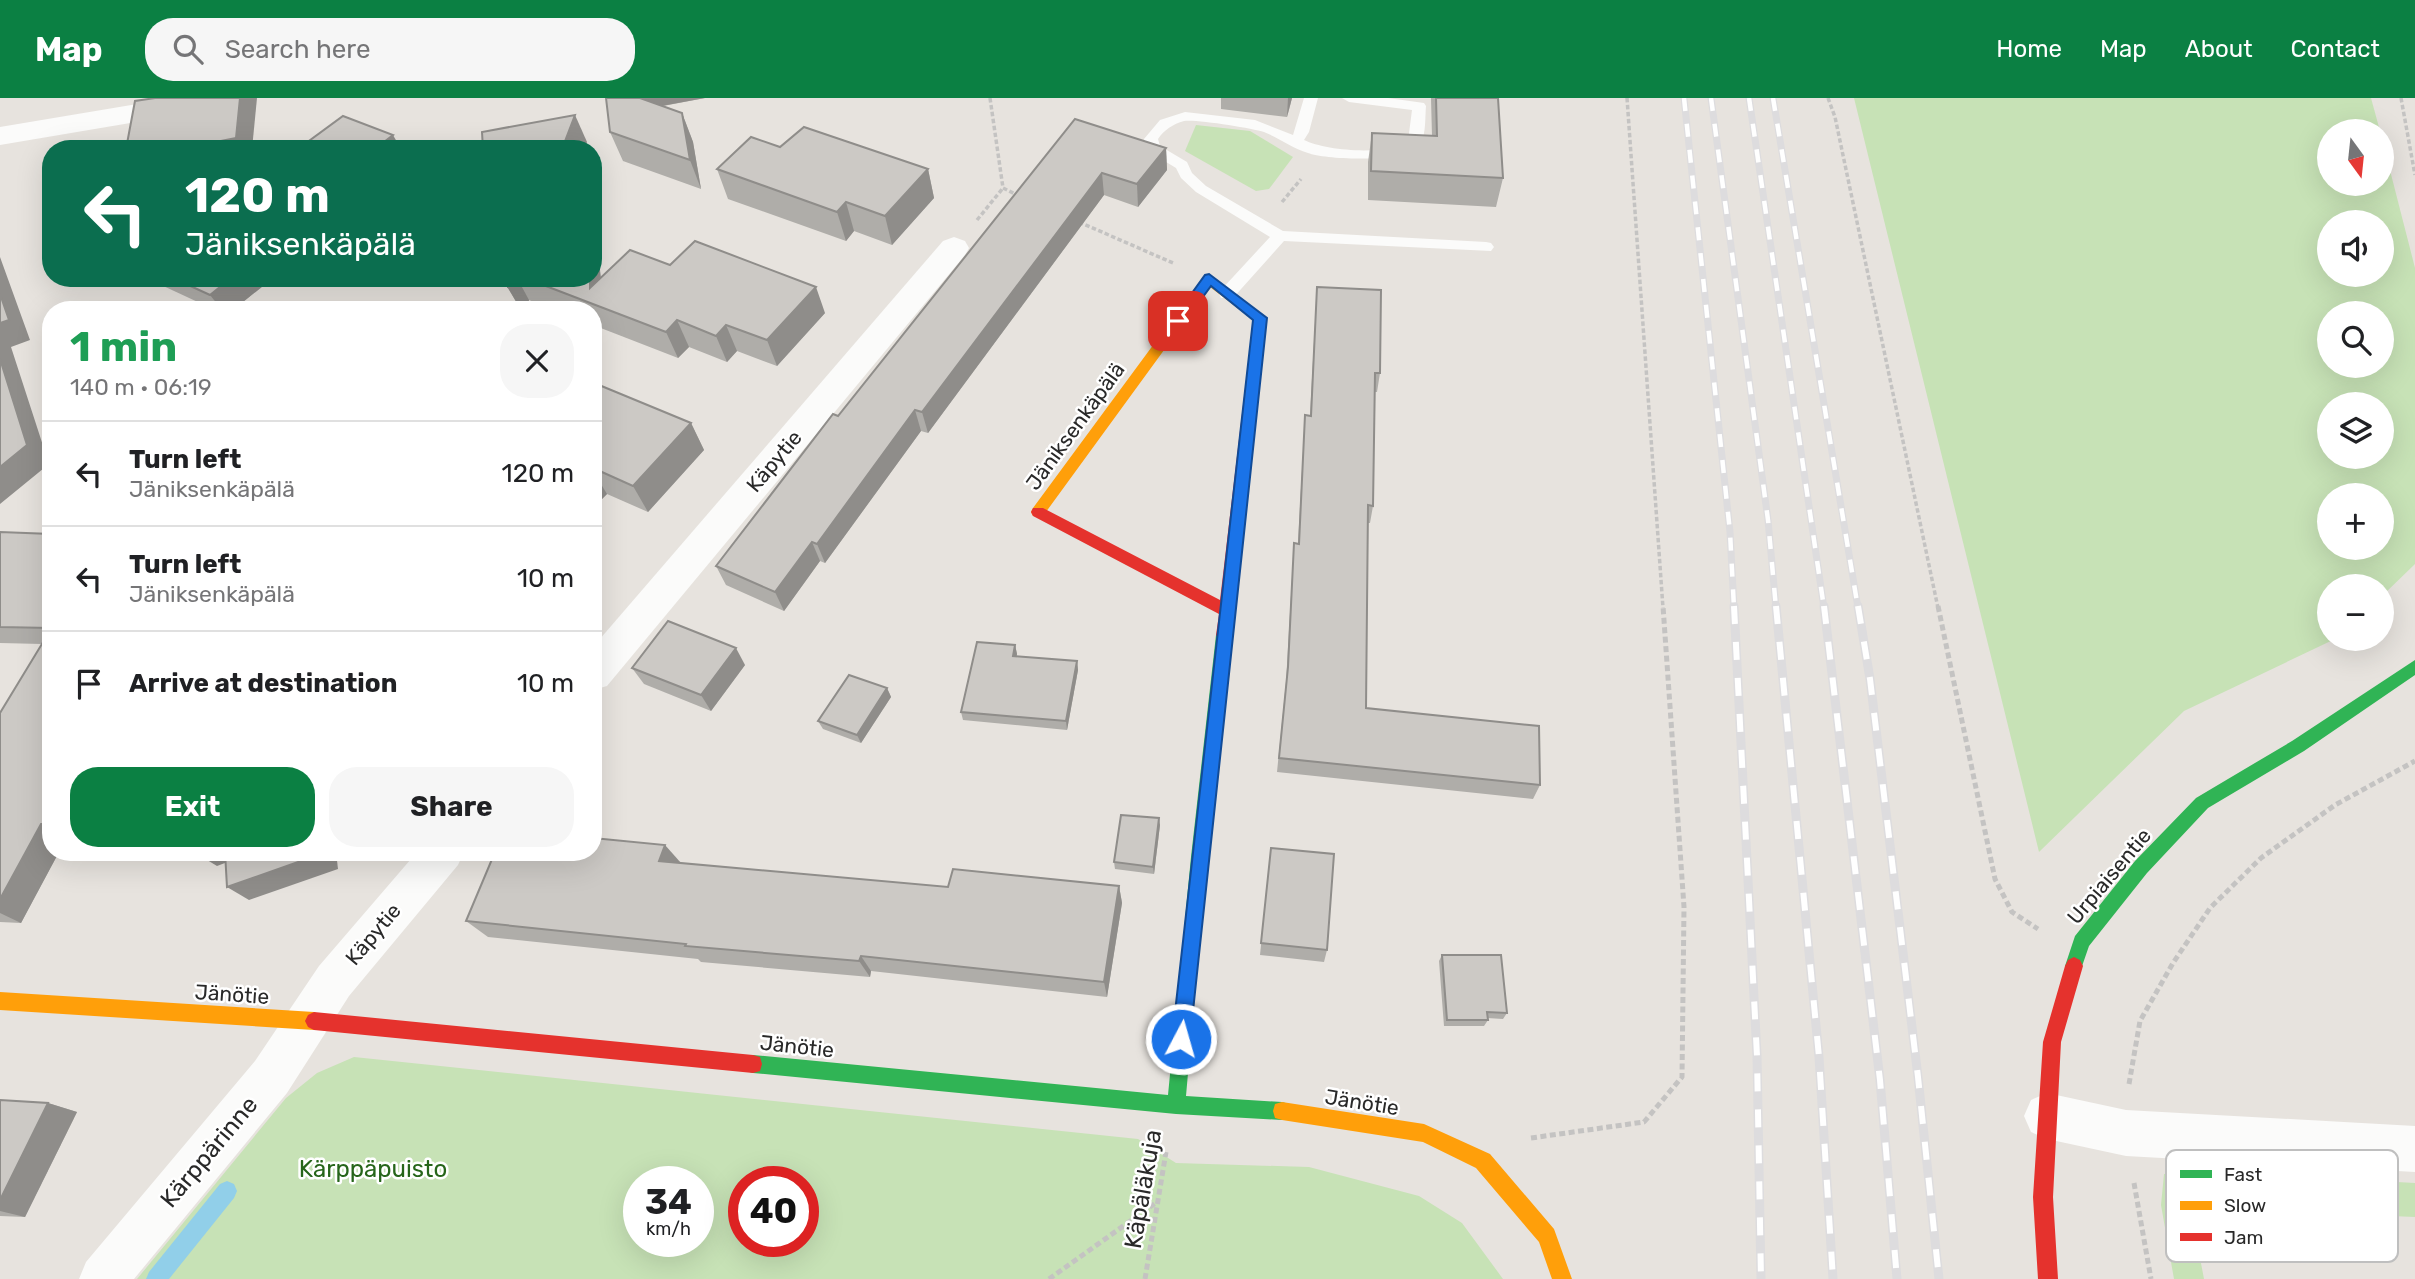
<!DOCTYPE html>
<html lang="en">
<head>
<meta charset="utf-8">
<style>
  :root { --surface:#fff; --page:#f6f6f6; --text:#202124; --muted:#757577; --line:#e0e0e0; --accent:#0b8043 }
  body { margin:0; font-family:Rubik,sans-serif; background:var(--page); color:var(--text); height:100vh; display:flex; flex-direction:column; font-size:26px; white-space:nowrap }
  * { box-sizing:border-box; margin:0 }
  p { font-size:23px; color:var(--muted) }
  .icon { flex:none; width:38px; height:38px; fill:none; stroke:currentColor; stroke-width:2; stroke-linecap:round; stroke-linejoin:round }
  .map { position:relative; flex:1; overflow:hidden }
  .drawer { position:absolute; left:42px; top:203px; width:560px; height:560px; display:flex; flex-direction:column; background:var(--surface); border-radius:28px; box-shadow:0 7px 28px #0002 }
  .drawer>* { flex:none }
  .banner { position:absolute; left:42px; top:42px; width:560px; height:147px; border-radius:28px; box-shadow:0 7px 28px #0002; background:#0b6e4f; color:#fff; overflow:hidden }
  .needle { width:46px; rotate:165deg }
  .controls { position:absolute; left:2317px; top:21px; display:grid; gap:14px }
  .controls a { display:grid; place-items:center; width:77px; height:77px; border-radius:50%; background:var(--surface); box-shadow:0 7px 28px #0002; font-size:35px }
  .speed { position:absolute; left:623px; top:1068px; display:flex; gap:14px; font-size:35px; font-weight:700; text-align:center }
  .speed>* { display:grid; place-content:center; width:91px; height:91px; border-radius:50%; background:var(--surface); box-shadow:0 7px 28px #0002; line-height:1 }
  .speed small { font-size:18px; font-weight:400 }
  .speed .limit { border:10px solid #d22; background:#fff; color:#111 }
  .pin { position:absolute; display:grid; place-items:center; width:60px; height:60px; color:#fff; margin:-30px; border-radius:14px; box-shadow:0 4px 10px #0006 }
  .me { position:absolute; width:77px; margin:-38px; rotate:6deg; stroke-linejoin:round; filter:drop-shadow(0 0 5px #0008) }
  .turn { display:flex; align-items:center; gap:24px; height:147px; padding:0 28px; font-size:32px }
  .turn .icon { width:91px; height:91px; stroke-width:2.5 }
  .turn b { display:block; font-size:49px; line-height:60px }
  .round { display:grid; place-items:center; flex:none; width:74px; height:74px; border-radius:28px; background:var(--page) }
  .head { display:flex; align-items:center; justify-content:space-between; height:119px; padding:0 28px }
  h1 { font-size:42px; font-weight:700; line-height:52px; color:#1e9e55 }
  .cta { display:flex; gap:14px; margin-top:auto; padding:14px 28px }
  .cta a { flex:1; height:80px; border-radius:28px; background:var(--accent); color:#fff; font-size:28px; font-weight:700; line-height:80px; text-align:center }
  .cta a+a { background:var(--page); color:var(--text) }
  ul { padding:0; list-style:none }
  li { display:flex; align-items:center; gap:21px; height:105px; padding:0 28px; border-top:2px solid var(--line) }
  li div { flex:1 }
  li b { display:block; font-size:26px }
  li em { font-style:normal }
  header { display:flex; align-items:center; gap:42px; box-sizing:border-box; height:98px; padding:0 35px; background:var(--accent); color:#fff }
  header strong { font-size:33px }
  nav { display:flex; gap:38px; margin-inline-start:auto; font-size:24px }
  .search { width:490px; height:63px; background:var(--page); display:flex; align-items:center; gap:18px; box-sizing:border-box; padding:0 24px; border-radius:28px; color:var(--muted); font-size:26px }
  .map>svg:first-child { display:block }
  .green { fill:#c7e2b6; fill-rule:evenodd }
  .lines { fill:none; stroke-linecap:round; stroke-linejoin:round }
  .stream { fill:#91cfe9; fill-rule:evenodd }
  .path-far1 { stroke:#c4c3c2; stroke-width:3.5; stroke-dasharray:4.5 2.5; stroke-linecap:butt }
  .path { stroke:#c4c3c2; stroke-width:5; stroke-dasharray:6 3.5; stroke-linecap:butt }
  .lane { fill:#fbfbfa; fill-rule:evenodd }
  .street { fill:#fbfbfa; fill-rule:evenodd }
  .fast { fill:#30b455; fill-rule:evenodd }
  .slow { fill:#ff9f0a; fill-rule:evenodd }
  .jam { fill:#e5322d; fill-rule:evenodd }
  .rail-far1-casing { stroke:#dddcde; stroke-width:7 }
  .rail-casing { stroke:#dddcde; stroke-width:9 }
  .rail-far1 { stroke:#fff; stroke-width:4.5; stroke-dasharray:13; stroke-linecap:butt }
  .rail { stroke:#fff; stroke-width:6; stroke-dasharray:18; stroke-linecap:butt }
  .wall { fill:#afada9 }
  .shaded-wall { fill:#8f8d8a }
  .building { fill:#ccc9c5; stroke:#8f8d8a; stroke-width:2 }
  .route { fill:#1a73e8; stroke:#114b97; stroke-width:2 }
  .labels { text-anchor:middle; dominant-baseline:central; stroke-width:5; stroke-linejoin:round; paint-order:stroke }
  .street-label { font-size:21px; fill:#292929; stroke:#fff }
  .near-street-label { font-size:24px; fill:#292929; stroke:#fff }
  .near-park-label { font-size:24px; fill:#26651a; stroke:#fff }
  .key { fill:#fff; stroke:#bfbfbf; stroke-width:2 }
  .key-label { font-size:19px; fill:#292929 }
</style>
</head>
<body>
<header>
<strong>Map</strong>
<div class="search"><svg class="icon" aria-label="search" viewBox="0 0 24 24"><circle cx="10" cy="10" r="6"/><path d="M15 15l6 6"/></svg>Search here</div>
<nav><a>Home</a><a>Map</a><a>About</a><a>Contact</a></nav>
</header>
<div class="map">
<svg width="2415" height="1181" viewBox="0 0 2415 1181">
  <rect width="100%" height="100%" fill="#e7e3de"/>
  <!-- green -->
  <g class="green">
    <path d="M1854 0H2371L2380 33H2329V86H2382V41L2415 170V466L2382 498V488H2329V541H2335L2184 613 2039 754ZM2329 124H2382V177H2329ZM2329 215H2382V268H2329ZM2382 306V359H2329V306ZM2329 397H2382V450H2329Z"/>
    <polygon points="1196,27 1250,33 1293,59 1269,91 1256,93 1185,53"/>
    <path d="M354 959 1138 1041 1176 1065 1309 1069 1419 1098 1462 1125 1503 1181H137L286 1000 317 975ZM639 1083H698V1143H639ZM803 1083V1143H744V1083Z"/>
    <polygon points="2197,1073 2415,1085 2415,1119 2227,1111 2197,1144 2204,1181 2174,1181 2161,1107 2164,1076"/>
  </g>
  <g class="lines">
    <!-- stream -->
    <polygon class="stream" points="227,1083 234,1086 237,1093 234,1100 169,1181 146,1181 149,1174 220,1086"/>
    <!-- path-far1 -->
    <g class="path-far1">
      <polyline points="990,0 1003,90 1019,98"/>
      <polyline points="1627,0 1663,510"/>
      <polyline points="1828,0 1835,19 1938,510"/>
      <polyline points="2401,0 2415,77"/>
      <polyline points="1282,104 1301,81"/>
      <polyline points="977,122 1003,90"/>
      <polyline points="1079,124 1173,165"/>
    </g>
    <!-- path -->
    <g class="path">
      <polyline points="1938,508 1995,781 2012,814 2038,831"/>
      <polyline points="2129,986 2140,923 2173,865 2210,810 2261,760 2335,707 2415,663"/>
      <polyline points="1531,1040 1644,1024 1682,979 1684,809 1663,508"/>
      <polyline points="2134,1085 2151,1181"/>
      <polyline points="1049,1181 1157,1104"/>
      <polyline points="1145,1181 1166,1054"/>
    </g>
    <!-- lane -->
    <path class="lane" d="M1304 0H1318L1309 34 1304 42C1326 53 1388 58 1408 43L1412 12 1349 4 1342 0H1388L1424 5 1426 8C1425 19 1426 35 1421 45 1411 66 1327 62 1308 55 1292 50 1279 40 1264 34 1252 30 1195 21 1184 23 1173 26 1164 32 1158 41L1160 48 1187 64 1192 75 1206 88 1283 133 1486 144 1491 145 1494 149 1491 153 1284 143 1233 200H1221L1219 196 1221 192 1270 139 1196 94 1181 80 1176 70 1148 53 1144 41 1160 22 1185 14 1255 22 1293 37Z"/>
    <!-- street -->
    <g class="street">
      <polygon points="173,0 239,0 235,6 225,9 0,47 0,29"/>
      <polygon points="954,139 965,143 969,150 965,157 607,588 593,592 593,549 943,143"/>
      <polygon points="417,754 464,754 458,767 349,898 287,995 134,1181 79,1181 86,1164 255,963 319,868"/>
      <polygon points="2047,995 2126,1012 2415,1028 2415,1074 2126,1058 2047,1041 2031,1034 2024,1018 2031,1002"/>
    </g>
    <!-- fast -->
    <g class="fast">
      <polygon points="1224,531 1229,532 1232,537 1207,759 1186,998 1282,1004 1289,1006 1291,1013 1289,1020 1282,1022 1176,1016 753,975 746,973 744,966 746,959 753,957 1168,997 1191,759 1216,537 1219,532"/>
      <polygon points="2415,562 2415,577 2304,653 2208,710 2147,775 2089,848 2080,874 2074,877 2068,874 2065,868 2075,838 2135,763 2196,700 2292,643"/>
    </g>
    <!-- slow -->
    <g class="slow">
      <polygon points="1209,177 1267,220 1257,294 1247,294 1245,290 1253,222 1210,189 1043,418 1033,418 1031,414 1033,410 1204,178"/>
      <polygon points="0,894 314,914 320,917 323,923 320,929 314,932 0,912"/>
      <polygon points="1282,1004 1424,1026 1490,1056 1554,1131 1572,1181 1552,1181 1539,1144 1476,1070 1423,1044 1282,1022 1275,1020 1273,1013 1275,1006"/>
    </g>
    <!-- jam -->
    <g class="jam">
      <path d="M1252 285 1259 290 1235 510C1237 516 1233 535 1229 542H1219L1216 537 1219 516 1033 418 1031 414 1033 410H1043L1220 502 1245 290Z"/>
      <polygon points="2074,859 2080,862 2083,868 2061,944 2053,1099 2058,1181 2038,1181 2033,1099 2043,944 2065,868 2068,862"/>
      <polygon points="314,914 753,957 760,959 762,966 760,973 753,975 314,932 308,929 305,923 308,917"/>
    </g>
    <!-- rail-far1 casing -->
    <g class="rail-far1-casing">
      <g id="rail-far1">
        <polyline points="1684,0 1730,434 1734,510"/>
        <polyline points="1711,0 1768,422 1776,510"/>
        <polyline points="1749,0 1824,510"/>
        <polyline points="1773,0 1858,510"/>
      </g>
    </g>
    <!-- rail casing -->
    <g class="rail-casing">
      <g id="rail">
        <polyline points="1734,508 1757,958 1761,1181"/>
        <polyline points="1776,508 1819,959 1833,1181"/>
        <polyline points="1824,508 1880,982 1897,1181"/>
        <polyline points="1858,508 1870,581 1918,979 1939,1181"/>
      </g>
    </g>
    <!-- rail-far1 -->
    <use href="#rail-far1" class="rail-far1"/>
    <!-- rail -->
    <use href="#rail" class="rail"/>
  </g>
  <!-- wall -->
  <g class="wall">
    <polygon points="606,0 705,0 663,8 682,15 693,44 701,91 623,63 610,34"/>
    <polygon points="1221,0 1292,0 1287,19 1221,11"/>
    <polygon points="1431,0 1498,0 1503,80 1496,109 1368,102 1368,64 1372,35 1432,38"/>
    <polygon points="1075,21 1166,50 1167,72 1138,109 1104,97 928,335 921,333 825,465 820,463 784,513 726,487 716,468 838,318"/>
    <polygon points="780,49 928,71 934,100 892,147 854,133 846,143 728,101 717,71"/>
    <polygon points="593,124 595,128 601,180 670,167 825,215 777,268 737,253 727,264 689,249 678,260 593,227 593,212 553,212 529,202 526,212 521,212 508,190 508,180 593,180"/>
    <polygon points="154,180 266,180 268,184 233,212 215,212 159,186"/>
    <polygon points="1317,189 1380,275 1377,294 1374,294 1373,408 1370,425 1368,425 1366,610 1540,687 1533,701 1277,674 1286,584 1294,445 1298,445 1305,317 1310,317"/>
    <polygon points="593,293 691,325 704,352 648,414 607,396 595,408 593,407"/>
    <polygon points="0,434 51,436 51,754 59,754 21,825 0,824 0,615 42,546 0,545"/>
    <polygon points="1015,547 1017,556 1016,559 1077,563 1078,572 1067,632 963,622 961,614"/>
    <polygon points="745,567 711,613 644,586 632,570"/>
    <polygon points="887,590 891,599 861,645 823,631 818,623"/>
    <polygon points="1160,727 1154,776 1115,771 1114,764"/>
    <polygon points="1271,750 1327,852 1324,864 1260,857"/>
    <polygon points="680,765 948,789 1119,788 1122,805 1107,899 871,873 870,879 701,864 698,861 488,839 466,823"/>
    <polygon points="1442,857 1507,915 1503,921 1487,920 1488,922 1484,928 1444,928 1439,863"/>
    <polygon points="0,1002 48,1005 77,1014 25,1119 0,1118"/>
  </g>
  <!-- shaded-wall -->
  <g class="shaded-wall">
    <polygon points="240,0 257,0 252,51 199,51 200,47"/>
    <polygon points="611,0 705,0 618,16"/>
    <polygon points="1288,0 1292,0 1287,19"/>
    <polygon points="682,15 693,44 701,91 690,62"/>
    <polygon points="575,17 587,44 585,51 562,51"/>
    <polygon points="393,37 401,51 375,51"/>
    <polygon points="1166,50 1167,72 1138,109 1137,86"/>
    <polygon points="928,71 934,100 892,147 885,118"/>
    <polygon points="1102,75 1104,97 928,335 922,314"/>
    <polygon points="846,104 854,133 846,143 837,114"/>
    <polygon points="593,124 595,128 604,210 590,190 590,180 593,180"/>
    <polygon points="0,159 30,242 11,249 49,366 0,406"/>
    <polygon points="231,180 266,180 268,184 233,212 222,212 210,197"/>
    <polygon points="512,180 517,180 529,202 526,212 521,212 508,190"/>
    <polygon points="816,189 825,215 777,268 767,242"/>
    <polygon points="677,222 689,249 678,260 666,234"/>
    <polygon points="726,227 737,253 727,264 716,238"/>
    <polygon points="915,312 921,333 825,465 817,446"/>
    <polygon points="691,325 704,352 648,414 633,388"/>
    <polygon points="593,373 607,396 595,408 593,405"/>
    <polygon points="812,444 820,463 784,513 775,494"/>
    <polygon points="1015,547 1017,556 1015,567 1013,558"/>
    <polygon points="736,550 745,567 711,613 701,597"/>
    <polygon points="1077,563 1078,572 1067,632 1066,623"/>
    <polygon points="887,590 891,599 861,645 857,637"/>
    <polygon points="1159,720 1160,727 1154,776 1153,769"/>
    <polygon points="41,726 51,732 51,754 59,754 21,825 0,815 0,801"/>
    <polygon points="665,747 681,765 659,763"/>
    <polygon points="194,754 241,754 246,757 217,768"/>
    <polygon points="318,754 336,754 338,771 249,802 227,789"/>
    <polygon points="1119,788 1122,805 1107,899 1104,884"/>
    <polygon points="861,858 871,873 870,879 859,863"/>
    <polygon points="48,1005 77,1014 25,1119 0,1113 0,1102"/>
  </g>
  <!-- building -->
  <g class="building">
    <polygon points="155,0 240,0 236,40 200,47 199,51 126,51 135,3"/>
    <polygon points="606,0 640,0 682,15 690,62 610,34"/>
    <polygon points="1436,0 1498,0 1503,80 1371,73 1372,35 1437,38"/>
    <polygon points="575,17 562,51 483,51 482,34"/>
    <polygon points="343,18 393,37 375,51 298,51"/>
    <polygon points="1075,21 1166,50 1137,86 1102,75 922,314 915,312 817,446 812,444 775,494 716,468 833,316 838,318"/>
    <polygon points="804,29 928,71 885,118 846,104 837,114 717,71 751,39 780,49"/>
    <polygon points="695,143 816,189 767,242 726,227 716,238 677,222 666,234 525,180 590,180 590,190 630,152 670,167"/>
    <polygon points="173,180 231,180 210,197"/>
    <polygon points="508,180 512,180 508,190"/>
    <polygon points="1317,189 1381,192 1380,275 1375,275 1373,408 1368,407 1366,610 1539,628 1540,687 1279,660 1288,569 1294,445 1299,446 1305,317 1311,318"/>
    <polygon points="0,196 9,222 0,225"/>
    <polygon points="0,261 27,347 0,369"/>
    <polygon points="599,287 691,325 633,388 593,370 593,293"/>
    <polygon points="0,434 51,436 51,530 0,529"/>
    <polygon points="668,523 736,550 701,597 632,570"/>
    <polygon points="51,531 51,726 41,726 0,801 0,615"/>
    <polygon points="977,544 1015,547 1013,558 1077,563 1066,623 961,614"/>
    <polygon points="849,577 887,590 857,637 818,623"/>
    <polygon points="1121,717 1159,720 1153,769 1114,764"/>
    <polygon points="593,740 665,747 659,763 948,789 953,771 1119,788 1104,884 861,858 859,863 685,848 686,846 466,823 495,754 593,754"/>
    <polygon points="1271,750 1334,756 1327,852 1261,845"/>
    <polygon points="225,754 318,754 318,757 227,789"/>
    <polygon points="1442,857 1501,857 1507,915 1487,914 1488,922 1447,922"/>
    <polygon points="0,1002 48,1005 0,1102"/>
  </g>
  <!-- route -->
  <polygon class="route" points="1209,176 1267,220 1190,941 1188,947 1181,950 1175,947 1172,941 1253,222 1211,188 1183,226 1174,226 1174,220 1205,177"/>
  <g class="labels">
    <!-- street labels -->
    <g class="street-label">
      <text transform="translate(1075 328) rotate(-54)">Jäniksenkäpälä</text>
      <text transform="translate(774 363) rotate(-50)">Käpytie</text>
      <text transform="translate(2109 778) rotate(-50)">Urpiaisentie</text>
      <text transform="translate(373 836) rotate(-50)">Käpytie</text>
      <text transform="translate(232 896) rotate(4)">Jänötie</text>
      <text transform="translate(797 948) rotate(6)">Jänötie</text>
      <text transform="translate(1362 1004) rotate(9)">Jänötie</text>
    </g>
    <!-- near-street labels -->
    <g class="near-street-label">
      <text transform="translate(209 1054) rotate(-50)">Kärppärinne</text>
      <text transform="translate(1143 1091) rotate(-80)">Käpäläkuja</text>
    </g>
    <!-- near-park labels -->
    <g class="near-park-label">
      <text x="373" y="1071">Kärppäpuisto</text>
    </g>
  </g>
  <!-- legend -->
  <rect x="2166" y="1052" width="232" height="112" rx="10" class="key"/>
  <rect x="2180" y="1072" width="32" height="8" fill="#30b455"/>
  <rect x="2180" y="1103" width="32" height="9" fill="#ff9f0a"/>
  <rect x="2180" y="1135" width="32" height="8" fill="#e5322d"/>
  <g class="key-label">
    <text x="2224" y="1083">Fast</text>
    <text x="2224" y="1114">Slow</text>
    <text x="2224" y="1146">Jam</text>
  </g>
</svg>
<div class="controls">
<a><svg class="needle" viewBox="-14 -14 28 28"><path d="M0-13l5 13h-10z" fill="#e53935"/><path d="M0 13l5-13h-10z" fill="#757577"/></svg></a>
<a><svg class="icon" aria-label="sound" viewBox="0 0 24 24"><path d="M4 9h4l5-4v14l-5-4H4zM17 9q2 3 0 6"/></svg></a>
<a><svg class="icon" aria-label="search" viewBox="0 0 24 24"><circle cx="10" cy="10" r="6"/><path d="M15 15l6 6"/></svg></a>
<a><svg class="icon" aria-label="layers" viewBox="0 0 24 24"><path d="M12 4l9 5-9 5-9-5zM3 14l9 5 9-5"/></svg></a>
<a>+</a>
<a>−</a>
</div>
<div class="speed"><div>34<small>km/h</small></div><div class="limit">40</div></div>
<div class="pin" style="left:1178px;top:223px;background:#d93025"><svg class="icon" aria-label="arrive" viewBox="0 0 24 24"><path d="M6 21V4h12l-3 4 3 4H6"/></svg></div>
<svg class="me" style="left:1181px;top:941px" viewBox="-20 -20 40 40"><circle r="17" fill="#1a73e8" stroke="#fff" stroke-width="3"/><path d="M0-11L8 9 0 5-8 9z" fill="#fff"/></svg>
<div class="banner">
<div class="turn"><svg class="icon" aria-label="left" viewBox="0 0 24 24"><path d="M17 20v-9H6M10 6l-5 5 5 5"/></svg><div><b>120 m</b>Jäniksenkäpälä</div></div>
</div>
<section class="drawer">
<div class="head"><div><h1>1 min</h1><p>140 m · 06:19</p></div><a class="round"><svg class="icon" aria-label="close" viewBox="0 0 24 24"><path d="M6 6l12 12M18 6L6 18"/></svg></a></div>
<ul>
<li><svg class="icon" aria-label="left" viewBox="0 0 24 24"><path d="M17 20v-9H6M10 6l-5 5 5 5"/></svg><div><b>Turn left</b><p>Jäniksenkäpälä</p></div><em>120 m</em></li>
<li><svg class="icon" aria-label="left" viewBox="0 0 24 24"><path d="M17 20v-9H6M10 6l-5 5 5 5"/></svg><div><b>Turn left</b><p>Jäniksenkäpälä</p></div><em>10 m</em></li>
<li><svg class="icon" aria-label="arrive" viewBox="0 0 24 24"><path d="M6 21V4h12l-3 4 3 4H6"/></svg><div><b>Arrive at destination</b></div><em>10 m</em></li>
</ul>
<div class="cta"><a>Exit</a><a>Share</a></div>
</section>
</div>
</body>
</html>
